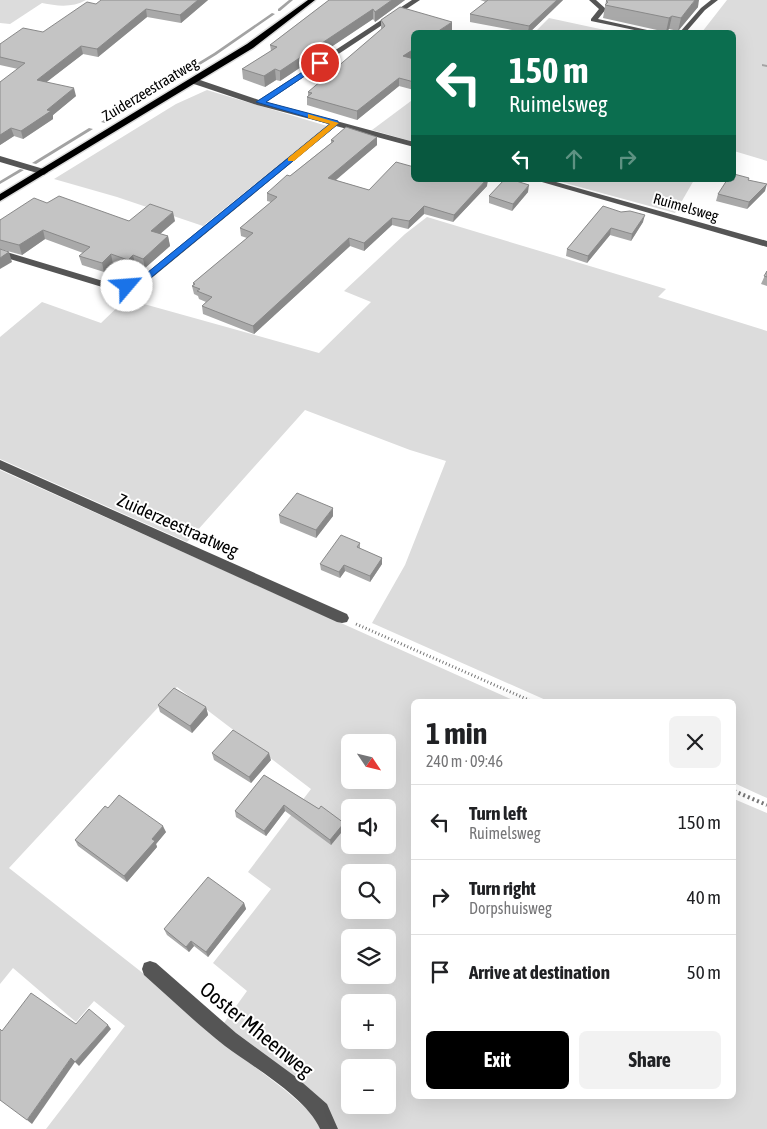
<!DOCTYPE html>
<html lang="en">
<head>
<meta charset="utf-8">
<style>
  :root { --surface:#fff; --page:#f2f2f2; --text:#202124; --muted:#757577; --line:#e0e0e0; --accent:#000 }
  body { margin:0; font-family:"Asap Condensed",sans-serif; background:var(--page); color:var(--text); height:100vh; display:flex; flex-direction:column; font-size:19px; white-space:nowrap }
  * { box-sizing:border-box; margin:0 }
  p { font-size:16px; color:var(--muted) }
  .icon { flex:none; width:28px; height:28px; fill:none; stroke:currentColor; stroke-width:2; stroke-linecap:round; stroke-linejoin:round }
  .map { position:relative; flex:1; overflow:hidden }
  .drawer { position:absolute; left:411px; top:699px; width:325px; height:400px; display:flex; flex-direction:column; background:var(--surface); border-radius:8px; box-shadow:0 5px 20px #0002 }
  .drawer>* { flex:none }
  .hud { position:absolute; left:411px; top:30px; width:325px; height:152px; border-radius:8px; box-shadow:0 5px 20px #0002; background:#0b6e4f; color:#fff; overflow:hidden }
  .needle { width:32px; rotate:125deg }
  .fabs { position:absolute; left:341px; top:734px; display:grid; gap:10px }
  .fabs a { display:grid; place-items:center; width:55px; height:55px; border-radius:8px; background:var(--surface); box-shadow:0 5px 20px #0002; font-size:25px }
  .pin { position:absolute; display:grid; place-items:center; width:42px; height:42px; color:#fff; margin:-21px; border:2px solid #fff; border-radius:50%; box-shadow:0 1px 5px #0007 }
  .me { position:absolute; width:55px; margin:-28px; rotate:63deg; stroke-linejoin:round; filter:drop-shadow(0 0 4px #0008) }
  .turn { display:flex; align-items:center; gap:18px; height:105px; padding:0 15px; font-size:22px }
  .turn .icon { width:65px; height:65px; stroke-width:2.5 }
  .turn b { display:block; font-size:35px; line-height:42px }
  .lanes { display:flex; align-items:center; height:48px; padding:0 15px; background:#0003; justify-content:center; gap:25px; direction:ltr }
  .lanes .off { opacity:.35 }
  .round { display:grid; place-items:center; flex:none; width:52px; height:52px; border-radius:8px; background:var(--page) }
  .summary { display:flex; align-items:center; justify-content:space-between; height:85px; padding:0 15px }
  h1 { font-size:30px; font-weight:700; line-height:38px }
  .primary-button { display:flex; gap:10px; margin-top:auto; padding:10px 15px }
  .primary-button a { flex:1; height:58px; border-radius:8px; background:var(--accent); color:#fff; font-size:20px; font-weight:700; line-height:58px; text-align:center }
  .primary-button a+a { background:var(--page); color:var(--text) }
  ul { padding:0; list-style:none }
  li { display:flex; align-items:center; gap:15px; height:75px; padding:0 15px; border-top:1px solid var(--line) }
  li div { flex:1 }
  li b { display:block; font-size:19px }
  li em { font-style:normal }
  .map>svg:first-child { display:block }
  .green { fill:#dcdcdc; fill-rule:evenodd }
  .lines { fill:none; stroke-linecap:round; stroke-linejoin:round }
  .stream { fill:#a3a3a3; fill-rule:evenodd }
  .major-casing { stroke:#dbdbdb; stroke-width:3 }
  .path-far1 { stroke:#777; stroke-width:3; stroke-dasharray:1 2.5; stroke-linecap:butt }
  .path { stroke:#777; stroke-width:4; stroke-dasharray:2 3; stroke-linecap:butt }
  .minor { fill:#555; fill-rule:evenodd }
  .major { fill:#000; fill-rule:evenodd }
  .wall { fill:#a9a9a9 }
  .shaded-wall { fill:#898989 }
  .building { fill:#c4c4c4; stroke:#898989 }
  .route { fill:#1a73e8; stroke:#114b97 }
  .slow { fill:#f59e0b }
  .labels { text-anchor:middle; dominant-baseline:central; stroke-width:4; stroke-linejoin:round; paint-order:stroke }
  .far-street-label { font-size:15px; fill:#000; stroke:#fff }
  .street-label { font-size:18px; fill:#000; stroke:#fff }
  .near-street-label { font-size:21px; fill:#000; stroke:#fff }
</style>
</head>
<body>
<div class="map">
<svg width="767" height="1129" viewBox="0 0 767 1129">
  <rect width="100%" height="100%" fill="#fff"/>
  <!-- green -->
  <g class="green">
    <path d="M0 0H86C72 8 57 6 42 3L10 24 0 23Z"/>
    <polygon points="727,0 767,0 767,161 734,151 734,32 702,32"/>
    <polygon points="549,18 614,32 535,32"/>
    <polygon points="207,90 327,126 203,226 117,197 54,179 176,104"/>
    <polygon points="411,101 414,102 414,142 372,130"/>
    <polygon points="554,180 694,180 675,213"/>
    <polygon points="427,217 666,289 658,297 767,331 767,798 734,783 734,701 548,701 372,623 405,565 446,461 410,450 305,410 187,542 0,459 0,337 42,302 101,323 126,299 319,353 371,302 344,291 405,234"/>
    <path d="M0 470 515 701H414V1096H734V799L767 813V1129H337L224 1023 247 991 213 963 271 889 248 872 311 789 177 687 9 868 144 974 226 1045 285 1090 315 1116 320 1129H46L125 1026 94 1001 76 1022 13 968 0 984ZM350 742H388V780H350ZM350 808H388V845H350ZM350 872H388V910H350ZM350 938H388V975H350ZM350 1002H388V1040H350ZM350 1068H388V1105H350Z"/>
  </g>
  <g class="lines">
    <!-- stream -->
    <g class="stream">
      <polygon points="289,0 293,0 280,11 278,11 278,9"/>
      <polygon points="272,13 275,14 216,55 149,96 145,95 214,53"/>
      <polygon points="762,64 767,65 767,67 762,66"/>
      <polygon points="135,100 139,101 105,123 101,122"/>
      <polygon points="89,128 93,129 36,164 32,163"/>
      <polygon points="20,169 24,170 0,184 0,181"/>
    </g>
    <!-- major casing -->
    <g class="major-casing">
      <polygon id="major" points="308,0 315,0 253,48 0,201 0,194 247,44"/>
    </g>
    <!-- path-far1 -->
    <polyline class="path-far1" points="356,624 531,701"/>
    <!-- path -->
    <polyline class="path" points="734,791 767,805"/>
    <!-- minor -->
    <g class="minor">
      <polygon points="412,0 420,0 266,102 414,142 414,147 336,126 148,281 127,290 112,290 0,256 0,250 113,284 126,284 142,277 329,124 257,105 191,83 191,79 197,79 259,100"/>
      <polygon points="589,0 596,0 606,9 598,19 656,32 644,32 591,21 591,19 599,9"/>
      <polygon points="711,0 718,0 705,10 686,32 680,32 701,8"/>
      <polygon points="0,156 47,170 48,172 44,175 0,162"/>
      <polygon points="535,180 549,180 767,241 767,247"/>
      <polygon points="0,460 347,614 349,618 347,622 342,623 337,622 0,469"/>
      <path d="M150 961 156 963 236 1033 296 1077 327 1104 338 1129H320C307 1098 253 1067 225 1046 197 1024 171 999 144 975L142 969 144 963Z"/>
    </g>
    <!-- major -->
    <use href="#major" class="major"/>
  </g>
  <!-- wall -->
  <g class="wall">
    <polygon points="101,0 208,0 181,23 147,17 98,57 83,54 46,82 76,96 53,115 53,119 23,139 14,136 0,145 0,82 18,69 0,65 0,44 43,32 96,4"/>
    <polygon points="329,0 405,0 375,22 373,19 280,81 276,80 265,87 243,79 242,69 271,51 270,45"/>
    <polygon points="480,0 563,0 530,32 523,32 470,22 470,14 486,2"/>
    <polygon points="606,1 698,7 678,31 669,29 666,32 603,18"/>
    <polygon points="381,20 452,30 449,32 414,32 414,57 412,59 414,59 414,90 399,86 357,120 307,105 307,97 308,96 308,92 381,30"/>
    <polygon points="377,137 377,145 335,180 369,190 487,186 453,222 424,214 408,229 392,225 364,251 350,246 254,334 203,314 202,306 206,302 199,299 198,296 194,294 192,286 193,286 193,283 247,238 241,236 240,228 271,202 267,201 267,193 290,176 331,143 331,140"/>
    <polygon points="749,180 765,191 747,209 716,201 718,194"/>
    <polygon points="528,192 512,211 489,203 489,196"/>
    <polygon points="47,203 129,221 175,221 160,234 168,236 170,246 145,268 135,264 130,269 113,264 104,272 82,265 79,256 83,253 45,239 22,255 0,249 0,220"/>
    <polygon points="603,206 643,222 631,241 610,235 587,263 566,256 567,249"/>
    <polygon points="767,271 767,286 761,284"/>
    <polygon points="279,515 333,516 316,538 280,523"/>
    <polygon points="360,543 360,549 382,558 382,564 370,582 345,571 340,578 321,570 320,564"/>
    <polygon points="158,705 206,707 208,715 192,733 160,712"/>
    <polygon points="212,753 271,760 251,783 214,760"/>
    <polygon points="264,775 319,809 345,828 331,845 285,811 266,836 236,817 235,811"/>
    <polygon points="108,808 166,832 156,844 157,847 127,882 78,846 75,840"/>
    <polygon points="244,903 246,909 208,957 194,946 189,952 167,935 164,929"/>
  </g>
  <!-- shaded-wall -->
  <g class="shaded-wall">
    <polygon points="198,0 208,0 181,23 180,15"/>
    <polygon points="392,0 405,0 375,22 375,12"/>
    <polygon points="557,0 563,0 530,32 528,32 529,26"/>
    <polygon points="695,0 699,0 698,7 678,31 681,18"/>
    <polygon points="146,9 147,17 98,57 97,49"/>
    <polygon points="373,9 373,19 280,81 280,71"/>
    <polygon points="672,16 669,29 666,32 669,18"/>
    <polygon points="452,22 452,30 449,32 437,32"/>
    <polygon points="81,46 83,54 39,88 37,80"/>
    <polygon points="414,49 414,57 403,65 403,56"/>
    <polygon points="275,69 276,80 265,87 264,76"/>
    <polygon points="399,78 399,86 357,120 357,111"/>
    <polygon points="74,88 76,96 53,115 53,119 23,139 21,131"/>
    <polygon points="11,128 14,136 0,145 0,135"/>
    <polygon points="377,137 377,145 329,186 328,178"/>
    <polygon points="486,180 488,180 487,186 453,222 454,215"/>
    <polygon points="767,184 765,191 747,209 749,202"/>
    <polygon points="529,185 528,192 512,211 513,204"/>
    <polygon points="424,206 424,214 408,229 409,221"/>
    <polygon points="173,212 175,221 153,240 151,231"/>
    <polygon points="645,215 643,222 631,241 632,234"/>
    <polygon points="392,218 392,225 364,251 364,243"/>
    <polygon points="611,228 610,235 587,263 588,256"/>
    <polygon points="43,230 45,239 22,255 19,245"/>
    <polygon points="168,236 170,246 145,268 143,259"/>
    <polygon points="349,238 350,246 254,334 253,326"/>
    <polygon points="9,252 12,262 0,269 0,258"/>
    <polygon points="111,254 113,264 104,272 102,263"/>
    <polygon points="133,255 135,264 130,269 128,260"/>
    <polygon points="333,508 333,516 316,538 316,530"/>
    <polygon points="382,558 382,564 370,582 370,576"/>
    <polygon points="344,565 345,571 340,578 339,572"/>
    <polygon points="206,707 208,715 192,733 190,726"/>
    <polygon points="269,753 271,760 251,783 249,777"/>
    <polygon points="284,805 285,811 266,836 264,831"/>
    <polygon points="344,823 345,828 331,845 330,840"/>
    <polygon points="163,826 166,832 156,844 157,847 127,882 124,876 152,839"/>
    <polygon points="244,903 246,909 208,957 206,952"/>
    <polygon points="191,941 194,946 189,952 186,947"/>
    <polygon points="108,1025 111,1029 79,1066 75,1062"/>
    <polygon points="71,1058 75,1062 32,1124 27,1120"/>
  </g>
  <!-- building -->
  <g class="building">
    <polygon points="101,0 198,0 180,15 146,9 97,49 81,46 37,80 74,88 47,110 51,111 21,131 11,128 0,135 0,82 25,63 0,57 0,44 23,28 43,32 87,2 96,4"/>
    <polygon points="329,0 392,0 375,12 373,9 280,71 275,69 264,76 242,69 277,47 270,45"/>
    <polygon points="488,0 557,0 529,26 470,14"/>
    <polygon points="607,0 695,0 681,18 672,16 669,18 605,5 608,2 606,1"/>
    <polygon points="400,7 452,22 437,32 414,32 414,49 403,56 414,59 414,82 399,78 357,111 307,97 312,93 308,92 385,26 381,20"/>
    <polygon points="346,127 377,137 328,178 369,190 396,162 414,167 414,180 486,180 454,215 424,206 409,221 392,218 364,243 349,238 253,326 202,306 212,297 197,291 200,289 192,286 195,284 193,283 253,233 240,228 277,197 267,193 287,175 290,176 334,141 331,140"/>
    <polygon points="734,174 749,178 748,180 767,184 749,202 718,194 727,180 734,180"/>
    <polygon points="504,180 513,180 529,185 513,204 489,196"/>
    <polygon points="59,196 129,221 150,204 173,212 151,231 168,236 143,259 133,255 128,260 111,254 102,263 79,256 90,247 43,230 19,245 0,240 0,220 34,198 47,203"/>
    <polygon points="603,206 621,212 630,211 645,215 632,234 611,228 588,256 567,249"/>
    <polygon points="0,249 9,252 0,258"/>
    <polygon points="767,271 767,277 764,276"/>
    <polygon points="297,493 333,508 316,530 279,515"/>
    <polygon points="341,535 360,543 357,547 382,558 370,576 344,565 339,572 320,564"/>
    <polygon points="174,688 206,707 190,726 158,705"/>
    <polygon points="233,730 269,753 249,777 212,753"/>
    <polygon points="264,775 319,809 321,806 344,823 330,840 284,805 264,831 235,811"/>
    <polygon points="119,795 163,826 152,839 155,841 124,876 75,840 105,806 108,808"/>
    <polygon points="208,877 244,903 206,952 191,941 186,947 164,929"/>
    <polygon points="31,993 76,1024 89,1009 108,1025 75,1062 71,1058 27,1120 0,1100 0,1029 2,1031"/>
  </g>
  <!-- route -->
  <polygon class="route" points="318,62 324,63 266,102 338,121 338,124 148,280 130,288 124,288 124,285 142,277 330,124 256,102"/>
  <!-- slow -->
  <polygon class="slow" points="308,114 339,123 294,161 288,161 288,158 330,124 308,118"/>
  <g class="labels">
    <!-- far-street labels -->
    <g class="far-street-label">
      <text transform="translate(150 89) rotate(-31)">Zuiderzeestraatweg</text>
      <text transform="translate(686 207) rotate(16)">Ruimelsweg</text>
    </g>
    <!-- street labels -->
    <g class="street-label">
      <text transform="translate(178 525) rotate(24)">Zuiderzeestraatweg</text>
    </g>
    <!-- near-street labels -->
    <g class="near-street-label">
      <text transform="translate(257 1029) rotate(39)">Ooster Mheenweg</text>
    </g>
  </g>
</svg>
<div class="fabs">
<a><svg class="needle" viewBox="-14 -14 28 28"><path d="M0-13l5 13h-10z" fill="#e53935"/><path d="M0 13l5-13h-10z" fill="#757577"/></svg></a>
<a><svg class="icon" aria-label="sound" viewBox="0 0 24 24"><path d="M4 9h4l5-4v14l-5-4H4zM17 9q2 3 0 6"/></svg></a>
<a><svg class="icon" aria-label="search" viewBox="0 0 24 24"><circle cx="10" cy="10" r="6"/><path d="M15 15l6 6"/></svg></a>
<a><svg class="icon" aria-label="layers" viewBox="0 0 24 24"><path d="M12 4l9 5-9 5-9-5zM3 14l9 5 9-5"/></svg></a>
<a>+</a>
<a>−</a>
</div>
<div class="pin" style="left:320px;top:63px;background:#d93025"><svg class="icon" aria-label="arrive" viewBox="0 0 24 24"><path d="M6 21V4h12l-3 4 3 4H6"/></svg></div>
<svg class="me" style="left:127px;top:286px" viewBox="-20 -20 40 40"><circle r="19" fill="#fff"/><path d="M0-13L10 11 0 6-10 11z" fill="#1a73e8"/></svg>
<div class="hud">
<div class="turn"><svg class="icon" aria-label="left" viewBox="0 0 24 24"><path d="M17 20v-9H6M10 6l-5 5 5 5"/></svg><div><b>150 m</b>Ruimelsweg</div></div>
<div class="lanes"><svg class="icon" aria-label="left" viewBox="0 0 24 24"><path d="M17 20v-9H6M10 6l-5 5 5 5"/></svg><svg class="icon off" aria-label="ahead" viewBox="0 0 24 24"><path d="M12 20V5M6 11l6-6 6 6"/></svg><svg class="icon off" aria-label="right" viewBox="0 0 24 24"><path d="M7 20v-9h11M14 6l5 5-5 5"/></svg></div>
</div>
<section class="drawer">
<div class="summary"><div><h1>1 min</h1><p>240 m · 09:46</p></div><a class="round"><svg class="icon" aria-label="close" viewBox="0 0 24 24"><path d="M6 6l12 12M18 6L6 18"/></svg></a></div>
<ul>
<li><svg class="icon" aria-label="left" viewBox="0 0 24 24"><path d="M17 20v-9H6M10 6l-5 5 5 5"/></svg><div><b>Turn left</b><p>Ruimelsweg</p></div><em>150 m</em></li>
<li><svg class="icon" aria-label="right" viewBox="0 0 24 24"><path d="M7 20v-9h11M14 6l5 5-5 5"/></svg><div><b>Turn right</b><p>Dorpshuisweg</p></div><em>40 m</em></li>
<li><svg class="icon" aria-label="arrive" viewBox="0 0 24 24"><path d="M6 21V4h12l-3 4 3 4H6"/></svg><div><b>Arrive at destination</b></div><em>50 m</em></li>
</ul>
<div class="primary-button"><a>Exit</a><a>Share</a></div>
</section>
</div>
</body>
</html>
